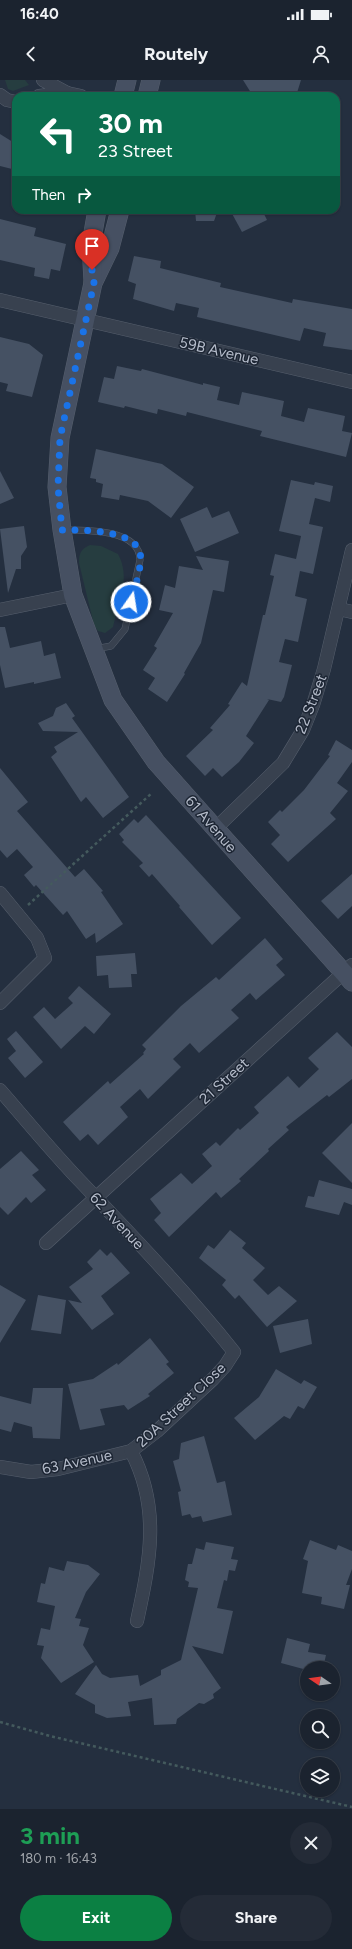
<!DOCTYPE html>
<html lang="en">
<head>
<meta charset="utf-8">
<style>
  :root { --surface:#1b232f; --page:#242b37; --text:#f1f3f6; --muted:#a0a4aa; --line:#39404b; --accent:#0b8043 }
  body { margin:0; font-family:Figtree,sans-serif; background:var(--page); color:var(--text); height:100vh; display:flex; flex-direction:column; font-size:15px; white-space:nowrap }
  * { box-sizing:border-box; margin:0 }
  p { font-size:13px; color:var(--muted) }
  .icon { flex:none; width:22px; height:22px; fill:none; stroke:currentColor; stroke-width:2; stroke-linecap:round; stroke-linejoin:round }
  .map { position:relative; height:1729px; overflow:hidden }
  .sheet { display:flex; flex-direction:column; background:var(--surface); flex:1 }
  .sheet>* { flex:none }
  .banner { position:absolute; left:12px; top:12px; width:328px; height:122px; border-radius:12px; box-shadow:0 1px 3px #0004,0 0 0 1px var(--line); background:#0b6e4f; color:#fff; overflow:hidden }
  .needle { width:26px; rotate:283deg }
  .buttons { position:absolute; left:300px; top:1581px; display:grid; gap:8px }
  .buttons a { display:grid; place-items:center; width:40px; height:40px; border-radius:50%; background:var(--surface); box-shadow:0 1px 3px #0004,0 0 0 1px var(--line); font-size:20px }
  .pin { position:absolute; display:grid; place-items:center; width:34px; height:34px; color:#fff; margin:-41px -17px; border-radius:50% 50% 50% 0; rotate:-45deg; box-shadow:0 0 4px #0007 }
  .pin .icon { rotate:45deg }
  .me { position:absolute; width:44px; margin:-22px; rotate:13deg; stroke-linejoin:round; filter:drop-shadow(0 0 3px #0008) }
  .turn { display:flex; align-items:center; gap:14px; height:84px; padding:0 20px; font-size:18px }
  .turn .icon { width:52px; height:52px; stroke-width:2.5 }
  .turn b { display:block; font-size:28px; line-height:34px }
  .then { display:flex; align-items:center; height:38px; padding:0 20px; background:#0003; gap:8px; font-size:15px }
  .round { display:grid; place-items:center; flex:none; width:42px; height:42px; border-radius:21px; background:var(--page) }
  .overview { display:flex; align-items:center; justify-content:space-between; height:68px; padding:0 20px }
  h1 { font-size:24px; font-weight:700; line-height:30px; color:#1e9e55 }
  .action { display:flex; gap:8px; margin-top:auto; padding:8px 20px }
  .action a { flex:1; height:46px; border-radius:24px; background:var(--accent); color:#fff; font-size:16px; font-weight:700; line-height:46px; text-align:center }
  .action a+a { background:var(--page); color:var(--text) }
  .status { display:flex; justify-content:space-between; align-items:center; height:28px; padding:0 20px; background:var(--surface); direction:ltr }
  .status svg { height:11px; fill:currentColor }
  header { display:flex; justify-content:space-between; align-items:center; height:52px; padding:0 20px; background:var(--surface); font-size:18px; font-weight:700 }
  .map>svg:first-child { display:block }
  .green { fill:#263d40 }
  .building { fill:#455163 }
  .lines { fill:none; stroke-linecap:round; stroke-linejoin:round }
  .lane-casing { stroke:#565f6d; stroke-width:7 }
  .street-casing { stroke:#565f6d; stroke-width:14 }
  .secondary-casing { stroke:#565f6d; stroke-width:19 }
  .path { stroke:#445a5d; stroke-width:2.5; stroke-dasharray:3 3; stroke-linecap:butt }
  .lane { stroke:#38414f; stroke-width:6 }
  .street { stroke:#38414f; stroke-width:13 }
  .secondary { stroke:#465062; stroke-width:18 }
  .route { stroke:#1a73e8; stroke-width:7; stroke-dasharray:0 12.6 }
  .labels { text-anchor:middle; dominant-baseline:central; stroke-width:3; stroke-linejoin:round; paint-order:stroke }
  .street-label { font-size:15px; fill:#b5bcca; stroke:#1d2634 }
</style>
</head>
<body>
<div class="status"><b>16:40</b><svg viewBox="0 0 49 12"><path d="M0 12V9h3v3zM5 12V6h3v6zM10 12V3h3v9zM15 12V0h3v12zM26 1h20v11H26zM47 4h2v5h-2z"/></svg></div>
<header><svg class="icon" aria-label="back" viewBox="0 0 24 24"><path d="M15 5l-7 7 7 7"/></svg>Routely<svg class="icon" aria-label="person" viewBox="0 0 24 24"><circle cx="12" cy="8" r="4"/><path d="M4 21q1-7 8-7t8 7"/></svg></header>
<div class="map">
<svg width="352" height="1729" viewBox="0 0 352 1729">
  <rect width="100%" height="100%" fill="#242f3f"/>
  <!-- green -->
  <g class="green">
    <polygon points="5,0 25,0 29,5 13,11 8,9"/>
    <path d="M90 465 101 466 118 474C131 498 119 522 113 547L105 553 98 551 94 545 79 483C79 473 81 469 90 465Z"/>
  </g>
  <!-- building -->
  <g class="building">
    <polygon points="243,0 301,0 296,16 253,16"/>
    <polygon points="0,54 16,64 16,90 0,86"/>
    <polygon points="195,130 218,130 214,141 196,141"/>
    <polygon points="230,130 262,130 267,140 242,152"/>
    <polygon points="0,139 36,148 34,156 66,164 60,191 51,189 49,199 34,196 35,188 0,180"/>
    <polygon points="134,176 161,181 160,188 221,203 220,207 292,223 293,219 352,229 352,270 323,266 326,253 304,248 300,261 197,237 199,228 176,223 174,231 133,219 136,204 128,201"/>
    <polygon points="0,257 29,264 43,275 32,317 6,311 8,304 0,302"/>
    <polygon points="117,286 141,291 142,289 203,305 203,303 220,307 217,320 239,325 242,312 284,321 281,336 304,342 308,328 345,336 342,351 352,353 346,377 260,356 262,351 187,332 186,336 158,329 157,334 125,326 124,328 98,322 104,297 114,299"/>
    <polygon points="96,369 162,384 194,407 171,438 148,421 120,415 119,420 101,417 103,404 96,402 96,399 90,398"/>
    <polygon points="0,391 14,418 0,424"/>
    <polygon points="291,400 314,405 315,402 333,406 330,422 315,418 309,444 323,447 313,494 300,491 295,516 307,519 298,562 285,559 279,582 292,585 284,617 281,622 267,619 269,620 246,656 254,663 239,682 222,697 213,688 205,696 186,676 213,650 210,648 230,625 228,624 242,602 247,606 263,535 265,535 274,496 270,495 275,474 296,479 301,456 279,451"/>
    <polygon points="207,427 212,438 229,431 239,453 195,472 180,439"/>
    <polygon points="24,446 27,467 21,476 21,489 16,489 8,513 0,449"/>
    <polygon points="196,476 229,481 224,512 213,510 201,563 184,593 185,594 167,622 148,609 155,598 143,590 157,568 154,566 173,533 159,530 165,505 175,508 179,486 203,490"/>
    <polygon points="0,547 5,547 10,568 41,561 44,576 55,573 61,598 34,604 34,602 5,608 0,585"/>
    <polygon points="66,623 75,636 72,638 129,717 103,738 86,717 81,722 51,677 57,672 54,667 78,652 43,651 38,643 53,636 56,628"/>
    <polygon points="336,660 352,670 352,682 337,703 348,711 330,733 336,739 288,782 271,764 280,755 268,742 280,730 282,732 304,710 330,676 328,675"/>
    <polygon points="0,688 28,722 17,731 75,797 84,789 103,811 101,812 123,844 96,863 95,853 86,859 67,831 63,835 36,805 34,807 24,795 33,787 17,769 7,778 0,770"/>
    <polygon points="146,735 241,838 212,865 179,827 180,826 152,794 149,797 139,786 143,783 122,762 124,760 119,754 134,739 138,743"/>
    <polygon points="352,794 352,826 338,839 321,821"/>
    <polygon points="265,858 283,879 276,885 285,895 256,920 250,913 231,930 239,938 199,973 190,963 173,979 181,987 148,1019 140,1009 120,1027 128,1037 98,1065 88,1054 80,1061 63,1042 108,1001 110,1004 144,974 143,973 146,969 142,965 181,926 216,897 219,900"/>
    <polygon points="135,873 137,894 131,894 132,907 109,908 108,895 97,896 96,876"/>
    <polygon points="79,906 111,934 94,954 85,946 61,969 33,937 44,927 55,939 73,923 68,918"/>
    <polygon points="16,951 43,982 25,998 8,978 16,971 7,959"/>
    <polygon points="337,952 352,967 352,999 329,1017 327,1015 286,1047 289,1050 268,1069 269,1071 239,1099 241,1101 221,1118 216,1112 169,1157 154,1140 161,1133 150,1119 181,1093 192,1104 212,1086 202,1074 216,1062 220,1066 238,1048 240,1050 259,1033 254,1027 288,996 299,1008 319,989 308,978"/>
    <polygon points="352,1043 352,1103 322,1073"/>
    <polygon points="21,1071 39,1090 32,1095 46,1110 31,1123 26,1117 8,1135 0,1127 0,1089"/>
    <polygon points="319,1100 352,1109 352,1125 344,1122 339,1135 305,1127 308,1116 314,1117"/>
    <polygon points="230,1150 246,1163 242,1168 265,1188 253,1200 268,1215 279,1206 297,1221 267,1247 239,1215 235,1219 222,1205 226,1200 199,1178 208,1165 214,1169"/>
    <polygon points="100,1169 107,1176 111,1172 130,1193 101,1216 114,1234 92,1250 68,1220 82,1223 69,1207 93,1189 87,1182"/>
    <polygon points="0,1205 26,1220 0,1263"/>
    <polygon points="38,1215 66,1220 61,1254 31,1250"/>
    <polygon points="308,1239 312,1264 280,1273 273,1246"/>
    <polygon points="150,1258 169,1282 166,1284 174,1293 148,1314 150,1316 128,1330 124,1325 100,1329 105,1345 80,1350 68,1304 93,1299 117,1283 118,1285"/>
    <polygon points="276,1289 301,1304 304,1300 317,1307 304,1329 298,1326 290,1339 284,1336 255,1360 234,1338 259,1317"/>
    <polygon points="33,1308 63,1308 60,1359 33,1358 32,1347 14,1342 11,1352 0,1349 0,1316 31,1324"/>
    <polygon points="204,1356 217,1403 225,1401 232,1435 203,1442 201,1436 192,1438 190,1434 182,1436 178,1412 181,1411 173,1381 179,1379 181,1363"/>
    <polygon points="310,1460 336,1470 338,1465 352,1471 352,1489 346,1505 350,1505 344,1529 321,1524 322,1517 302,1513 308,1481 303,1479"/>
    <polygon points="206,1462 234,1467 231,1479 238,1480 235,1491 229,1490 227,1501 224,1500 217,1528 233,1531 223,1574 192,1566 221,1608 213,1614 214,1618 204,1624 199,1623 177,1639 176,1644 154,1645 152,1618 128,1622 131,1636 107,1638 95,1633 95,1625 75,1614 96,1585 102,1594 110,1598 138,1595 140,1606 161,1595 161,1590 181,1580 198,1508 188,1507 189,1502 185,1500 188,1484 192,1484 196,1468 204,1470"/>
    <polygon points="67,1481 88,1485 100,1494 86,1512 75,1538 81,1539 79,1546 89,1548 83,1565 94,1582 61,1603 41,1578 44,1566 37,1565 41,1548 50,1550 55,1526 37,1522 41,1503 45,1504 49,1487 64,1491"/>
    <polygon points="287,1558 310,1564 308,1572 326,1575 323,1588 307,1588 307,1590 281,1583"/>
  </g>
  <g class="lines">
    <!-- lane casing -->
    <g class="lane-casing">
      <path id="lane" d="M63 450C86 450 140 449 140 480L125 549 111 566 95 569"/>
    </g>
    <!-- street casing -->
    <g class="street-casing">
      <g id="street">
        <polyline points="67,13 81,16"/>
        <polyline points="0,15 7,20 16,22"/>
        <polyline points="39,16 67,13 43,0"/>
        <polyline points="0,220 352,302"/>
        <polyline points="339,529 352,532"/>
        <polyline points="0,530 73,515"/>
        <polyline points="215,749 283,683 303,650 313,625 324,589 352,470"/>
        <polyline points="0,813 37,858 45,878 0,923"/>
        <path d="M0 1010C27 1041 53 1073 82 1103 134 1158 187 1213 234 1272L225 1286 213 1299 157 1351 131 1371 58 1389 31 1392 0 1387"/>
        <polyline points="46,1163 352,885"/>
        <path d="M131 1371C161 1428 150 1481 137 1541"/>
      </g>
    </g>
    <!-- secondary casing -->
    <g class="secondary-casing">
      <g id="secondary">
        <polyline points="123,16 127,0"/>
        <polyline points="147,16 151,0"/>
        <polyline points="120,130 110,168 93,203 60,358 57,407 62,450 73,515 113,620 156,682 352,902"/>
        <polyline points="93,202 91,164 97,130"/>
      </g>
    </g>
    <!-- path -->
    <g class="path">
      <polyline points="28,825 152,713"/>
      <polyline points="0,1642 50,1656 352,1727"/>
    </g>
    <!-- lane -->
    <use href="#lane" class="lane"/>
    <!-- street -->
    <use href="#street" class="street"/>
    <!-- secondary -->
    <use href="#secondary" class="secondary"/>
  </g>
  <g class="lines">
    <!-- route -->
    <path class="route" d="M92 190 94 203 60 358 58 407 62 450C81 450 134 449 140 473 143 484 134 510 131 522"/>
  </g>
  <g class="labels">
    <!-- street labels -->
    <g class="street-label">
      <text transform="translate(219 271) rotate(13)">59B Avenue</text>
      <text transform="translate(311 624) rotate(-69)">22 Street</text>
      <text transform="translate(211 744) rotate(49)">61 Avenue</text>
      <text transform="translate(224 1001) rotate(-42)">21 Street</text>
      <text transform="translate(117 1141) rotate(47)">62 Avenue</text>
      <text transform="translate(181 1325) rotate(-43)">20A Street Close</text>
      <text transform="translate(77 1382) rotate(-12)">63 Avenue</text>
    </g>
  </g>
</svg>
<div class="buttons">
<a><svg class="needle" viewBox="-14 -14 28 28"><path d="M0-13l5 13h-10z" fill="#e53935"/><path d="M0 13l5-13h-10z" fill="#a0a4aa"/></svg></a>
<a><svg class="icon" aria-label="search" viewBox="0 0 24 24"><circle cx="10" cy="10" r="6"/><path d="M15 15l6 6"/></svg></a>
<a><svg class="icon" aria-label="layers" viewBox="0 0 24 24"><path d="M12 4l9 5-9 5-9-5zM3 14l9 5 9-5"/></svg></a>
</div>
<div class="pin" style="left:92px;top:190px;background:#d93025"><svg class="icon" aria-label="arrive" viewBox="0 0 24 24"><path d="M6 21V4h12l-3 4 3 4H6"/></svg></div>
<svg class="me" style="left:131px;top:522px" viewBox="-20 -20 40 40"><circle r="17" fill="#1a73e8" stroke="#fff" stroke-width="3"/><path d="M0-11L8 9 0 5-8 9z" fill="#fff"/></svg>
<div class="banner">
<div class="turn"><svg class="icon" aria-label="left" viewBox="0 0 24 24"><path d="M17 20v-9H6M10 6l-5 5 5 5"/></svg><div><b>30 m</b>23 Street</div></div>
<div class="then">Then<svg class="icon" aria-label="right" viewBox="0 0 24 24"><path d="M7 20v-9h11M14 6l5 5-5 5"/></svg></div>
</div>
</div>
<section class="sheet">
<div class="overview"><div><h1>3 min</h1><p>180 m · 16:43</p></div><a class="round"><svg class="icon" aria-label="close" viewBox="0 0 24 24"><path d="M6 6l12 12M18 6L6 18"/></svg></a></div>
<div class="action"><a>Exit</a><a>Share</a></div>
</section>
</body>
</html>
